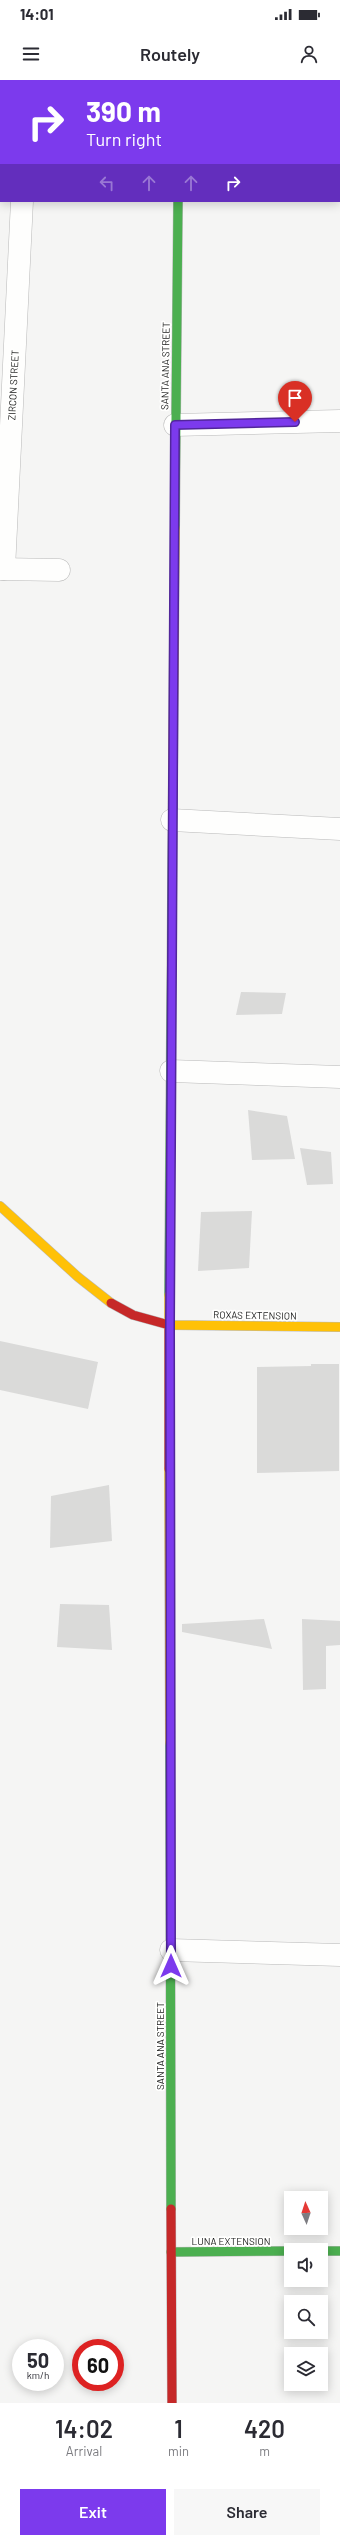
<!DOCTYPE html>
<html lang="en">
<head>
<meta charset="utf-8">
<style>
  :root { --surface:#fff; --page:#f7f7f7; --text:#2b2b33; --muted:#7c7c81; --accent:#7c3aed }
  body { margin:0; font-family:Barlow,sans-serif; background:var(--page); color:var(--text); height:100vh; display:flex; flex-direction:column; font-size:15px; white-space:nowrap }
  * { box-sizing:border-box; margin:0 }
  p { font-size:13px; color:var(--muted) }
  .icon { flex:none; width:22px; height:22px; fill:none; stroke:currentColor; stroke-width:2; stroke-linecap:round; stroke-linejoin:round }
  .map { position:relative; height:2323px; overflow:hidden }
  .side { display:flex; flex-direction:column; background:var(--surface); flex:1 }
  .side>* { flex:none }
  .banner { position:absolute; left:0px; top:0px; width:340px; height:122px; box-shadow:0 2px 10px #0003; background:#7c3aed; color:#fff; overflow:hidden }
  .needle { width:26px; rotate:357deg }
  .tools { position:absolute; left:284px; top:2111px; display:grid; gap:8px }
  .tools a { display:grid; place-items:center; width:44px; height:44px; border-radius:0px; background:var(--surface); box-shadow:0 2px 10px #0003; font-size:20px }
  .speed { position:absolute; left:12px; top:2259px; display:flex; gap:8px; font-size:20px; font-weight:700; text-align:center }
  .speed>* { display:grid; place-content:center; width:52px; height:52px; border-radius:50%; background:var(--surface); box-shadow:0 2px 10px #0003; line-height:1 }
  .speed small { font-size:10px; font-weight:400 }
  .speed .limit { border:6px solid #d22; background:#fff; color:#111 }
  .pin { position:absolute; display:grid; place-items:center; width:34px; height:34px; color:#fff; margin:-41px -17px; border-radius:50% 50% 50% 0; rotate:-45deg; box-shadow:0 0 4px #0007 }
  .pin .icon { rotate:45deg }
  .me { position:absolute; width:44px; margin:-22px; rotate:0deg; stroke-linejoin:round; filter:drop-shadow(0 0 3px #0008) }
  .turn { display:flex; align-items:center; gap:14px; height:84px; padding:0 20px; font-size:18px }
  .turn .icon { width:52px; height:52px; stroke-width:2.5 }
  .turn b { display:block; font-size:28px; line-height:34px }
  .lanes { display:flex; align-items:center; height:38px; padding:0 20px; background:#0003; justify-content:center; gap:20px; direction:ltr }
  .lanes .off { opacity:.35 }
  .eta { display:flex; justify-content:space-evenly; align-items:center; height:68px; text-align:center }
  .eta b { font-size:24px; font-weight:600; line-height:28px }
  .cta { display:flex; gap:8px; margin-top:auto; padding:8px 20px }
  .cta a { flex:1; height:46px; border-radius:0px; background:var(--accent); color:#fff; font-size:16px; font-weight:600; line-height:46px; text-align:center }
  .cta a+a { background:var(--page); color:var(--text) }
  .status { display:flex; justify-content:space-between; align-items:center; height:28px; padding:0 20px; background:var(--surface); direction:ltr }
  .status svg { height:11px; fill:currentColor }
  header { display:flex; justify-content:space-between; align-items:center; height:52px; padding:0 20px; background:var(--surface); font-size:18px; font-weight:600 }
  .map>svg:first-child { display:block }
  .building { fill:#dadad9 }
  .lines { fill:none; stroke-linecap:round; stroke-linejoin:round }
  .street-casing { stroke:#b9b9b9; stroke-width:23 }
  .fast-casing { stroke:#b9b9b9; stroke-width:10 }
  .slow-casing { stroke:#b9b9b9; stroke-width:10 }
  .jam-casing { stroke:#b9b9b9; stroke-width:10 }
  .street { stroke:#fefefd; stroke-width:22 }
  .fast { stroke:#4caf50; stroke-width:9 }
  .slow { stroke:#ffc107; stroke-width:9 }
  .jam { stroke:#c62828; stroke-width:9 }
  .route-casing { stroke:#51269a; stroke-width:10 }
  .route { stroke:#7c3aed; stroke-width:7 }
  .labels { text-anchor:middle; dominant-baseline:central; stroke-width:3.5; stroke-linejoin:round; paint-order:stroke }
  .street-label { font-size:10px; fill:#1a1b1a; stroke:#fffffe }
</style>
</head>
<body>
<div class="status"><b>14:01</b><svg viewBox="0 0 49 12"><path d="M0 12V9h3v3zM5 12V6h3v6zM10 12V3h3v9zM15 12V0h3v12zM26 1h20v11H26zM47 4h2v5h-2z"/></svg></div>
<header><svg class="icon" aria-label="menu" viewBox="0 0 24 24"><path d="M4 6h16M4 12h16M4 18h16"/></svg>Routely<svg class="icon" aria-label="person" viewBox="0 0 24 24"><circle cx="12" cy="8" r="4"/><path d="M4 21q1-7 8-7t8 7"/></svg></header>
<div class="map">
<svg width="340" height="2323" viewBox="0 0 340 2323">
  <rect width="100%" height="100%" fill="#f5f5f4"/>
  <!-- building -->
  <g class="building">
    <polygon points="241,912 286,913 282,934 236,935"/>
    <polygon points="248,1030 287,1036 295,1079 252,1080"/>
    <polygon points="300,1068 331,1072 333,1104 307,1105"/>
    <polygon points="252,1131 249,1188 198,1191 201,1132"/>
    <polygon points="0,1261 98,1282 88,1329 0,1310"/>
    <polygon points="311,1284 339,1284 339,1391 257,1393 257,1287 311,1286"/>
    <polygon points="109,1405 112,1461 50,1468 51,1416"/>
    <polygon points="60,1524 109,1525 112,1570 57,1567"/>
    <polygon points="264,1539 272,1569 182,1552 182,1544"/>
    <polygon points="302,1539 340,1541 340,1565 326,1566 326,1609 303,1610"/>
  </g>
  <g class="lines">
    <!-- street casing -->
    <g class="street-casing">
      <g id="street">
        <polyline points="29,1 29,0"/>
        <polyline points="0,99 1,99"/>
        <polyline points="339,106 340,106"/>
        <polyline points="175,345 340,341"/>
        <polyline points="0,489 59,490"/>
        <polyline points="4,489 22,121"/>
        <polyline points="172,740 340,749"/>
        <polyline points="171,991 340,997"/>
        <polyline points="171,1870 340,1875"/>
      </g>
    </g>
    <!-- fast casing -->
    <g class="fast-casing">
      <g id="fast">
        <polyline points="175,448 178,121"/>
        <polyline points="169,1215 173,688"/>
        <polyline points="170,1663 171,2129"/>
        <polyline points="321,2171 340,2171"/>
        <polyline points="171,2172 291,2171"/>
      </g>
    </g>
    <!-- slow casing -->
    <g class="slow-casing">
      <g id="slow">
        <polyline points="180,0 180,1"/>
        <polyline points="173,688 175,448"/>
        <polyline points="0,1126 78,1197 111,1223"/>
        <polyline points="169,1215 169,1245 340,1247"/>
        <polyline points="169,1389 170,1663"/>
      </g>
    </g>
    <!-- jam casing -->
    <g class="jam-casing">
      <g id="jam">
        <polyline points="111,1223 133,1235 169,1245 169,1389"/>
        <polyline points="171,2129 172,2323"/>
      </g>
    </g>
    <!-- street -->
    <use href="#street" class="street"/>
    <!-- fast -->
    <use href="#fast" class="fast"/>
    <!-- slow -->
    <use href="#slow" class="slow"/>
    <!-- jam -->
    <use href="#jam" class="jam"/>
  </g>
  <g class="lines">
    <!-- route casing -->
    <g class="route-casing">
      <polyline id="route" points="171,1886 170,1245 175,345 295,342"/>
    </g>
    <!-- route -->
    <use href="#route" class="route"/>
  </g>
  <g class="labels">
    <!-- street labels -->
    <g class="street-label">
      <text transform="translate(165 286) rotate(-89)">SANTA ANA STREET</text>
      <text transform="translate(13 305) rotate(-87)">ZIRCON STREET</text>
      <text transform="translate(255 1235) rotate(1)">ROXAS EXTENSION</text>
      <text transform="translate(160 1966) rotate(-90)">SANTA ANA STREET</text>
      <text x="231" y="2161">LUNA EXTENSION</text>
    </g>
  </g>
</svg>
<div class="tools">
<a><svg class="needle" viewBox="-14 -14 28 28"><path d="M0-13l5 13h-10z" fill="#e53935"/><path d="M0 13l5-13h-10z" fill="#7c7c81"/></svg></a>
<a><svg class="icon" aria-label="sound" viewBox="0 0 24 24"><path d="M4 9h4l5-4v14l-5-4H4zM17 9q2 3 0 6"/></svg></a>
<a><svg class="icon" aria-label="search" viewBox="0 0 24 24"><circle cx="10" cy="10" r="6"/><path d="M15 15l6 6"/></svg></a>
<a><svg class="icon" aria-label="layers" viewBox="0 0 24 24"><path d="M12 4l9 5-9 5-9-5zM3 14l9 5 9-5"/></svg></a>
</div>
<div class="speed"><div>50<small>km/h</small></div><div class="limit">60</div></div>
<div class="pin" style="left:295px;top:342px;background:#d93025"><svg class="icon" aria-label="arrive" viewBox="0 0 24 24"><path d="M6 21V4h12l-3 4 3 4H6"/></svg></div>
<svg class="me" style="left:171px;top:1886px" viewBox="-20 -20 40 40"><path d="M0-17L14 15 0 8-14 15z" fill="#7c3aed" stroke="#fff" stroke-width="4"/></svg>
<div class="banner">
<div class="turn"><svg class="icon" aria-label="right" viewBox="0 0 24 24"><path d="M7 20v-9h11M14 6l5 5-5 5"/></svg><div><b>390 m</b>Turn right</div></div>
<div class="lanes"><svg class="icon off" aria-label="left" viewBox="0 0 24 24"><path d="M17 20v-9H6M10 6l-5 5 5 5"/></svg><svg class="icon off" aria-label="ahead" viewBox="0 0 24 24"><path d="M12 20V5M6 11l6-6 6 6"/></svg><svg class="icon off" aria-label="ahead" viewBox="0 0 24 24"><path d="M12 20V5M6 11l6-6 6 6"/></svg><svg class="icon" aria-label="right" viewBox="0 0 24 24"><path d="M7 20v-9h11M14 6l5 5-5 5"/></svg></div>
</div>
</div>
<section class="side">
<div class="eta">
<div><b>14:02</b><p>Arrival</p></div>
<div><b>1</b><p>min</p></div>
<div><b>420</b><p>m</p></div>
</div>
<div class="cta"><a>Exit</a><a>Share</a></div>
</section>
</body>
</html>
